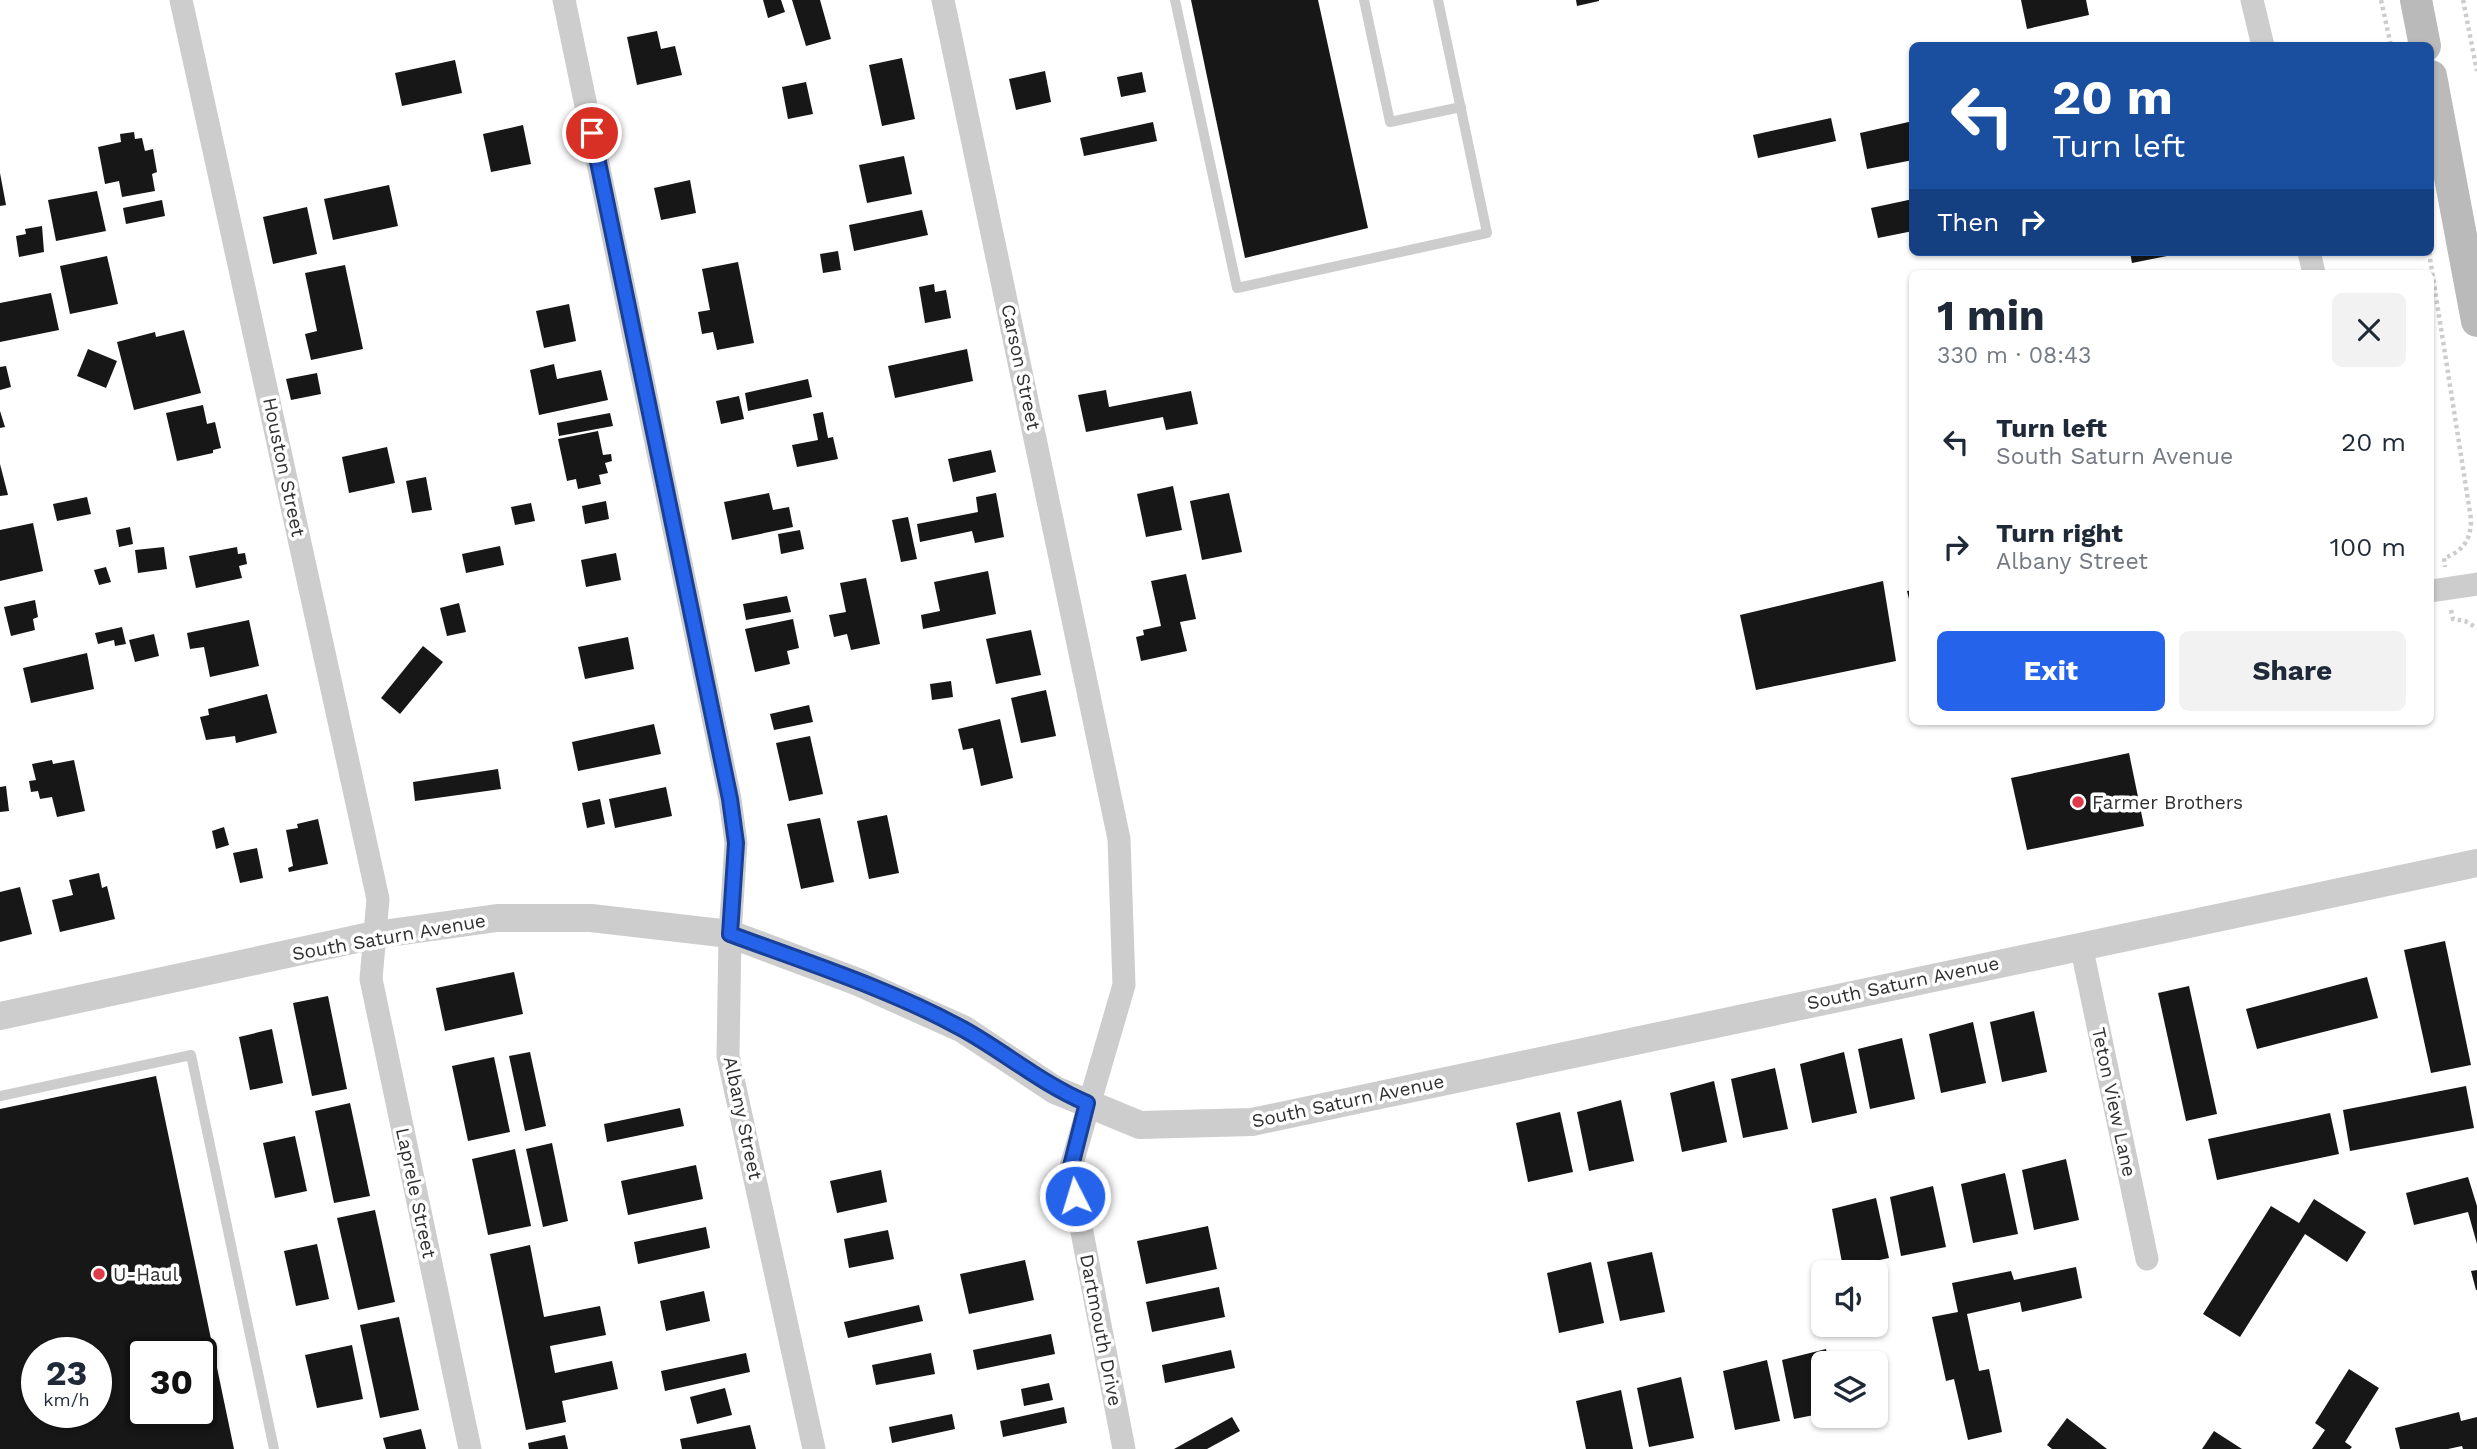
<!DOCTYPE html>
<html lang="en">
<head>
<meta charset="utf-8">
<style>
  :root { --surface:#fff; --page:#f2f2f3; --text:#1f2937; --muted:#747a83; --accent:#2563eb }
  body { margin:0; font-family:"Work Sans",sans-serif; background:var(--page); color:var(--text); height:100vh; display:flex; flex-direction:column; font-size:26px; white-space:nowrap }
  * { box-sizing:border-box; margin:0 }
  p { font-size:23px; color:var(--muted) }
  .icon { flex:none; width:38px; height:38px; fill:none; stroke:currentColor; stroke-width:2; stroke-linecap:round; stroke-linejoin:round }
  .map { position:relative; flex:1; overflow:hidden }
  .sheet { position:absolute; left:1909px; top:270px; width:525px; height:455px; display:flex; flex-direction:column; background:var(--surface); border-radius:10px; box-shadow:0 2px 5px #0004 }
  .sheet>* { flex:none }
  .hud { position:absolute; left:1909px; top:42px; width:525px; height:214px; border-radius:10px; box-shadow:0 2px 5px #0004; background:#1a4fa0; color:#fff; overflow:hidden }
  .buttons { position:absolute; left:1811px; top:1260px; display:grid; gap:14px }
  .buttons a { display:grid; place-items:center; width:77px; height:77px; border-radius:10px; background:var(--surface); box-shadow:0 2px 5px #0004; font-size:35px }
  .speed { position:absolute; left:21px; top:1337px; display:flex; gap:14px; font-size:35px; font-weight:700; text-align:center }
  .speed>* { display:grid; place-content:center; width:91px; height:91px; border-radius:50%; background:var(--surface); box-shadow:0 2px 5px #0004; line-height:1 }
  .speed small { font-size:18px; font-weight:400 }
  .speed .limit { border:4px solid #111; border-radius:10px; background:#fff; color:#111 }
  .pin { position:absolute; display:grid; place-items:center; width:60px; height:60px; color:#fff; margin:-30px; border:4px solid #fff; border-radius:50%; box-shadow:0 2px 7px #0007 }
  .me { position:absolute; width:77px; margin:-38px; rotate:355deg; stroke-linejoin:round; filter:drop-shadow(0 0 5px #0008) }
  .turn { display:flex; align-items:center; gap:24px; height:147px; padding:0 28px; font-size:32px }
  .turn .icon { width:91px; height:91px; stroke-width:2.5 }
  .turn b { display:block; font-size:49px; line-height:60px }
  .then { display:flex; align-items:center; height:66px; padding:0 28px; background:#0003; gap:14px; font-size:26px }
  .round { display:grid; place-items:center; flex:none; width:74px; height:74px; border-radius:10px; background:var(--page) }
  .head { display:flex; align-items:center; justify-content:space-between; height:119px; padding:0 28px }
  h1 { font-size:42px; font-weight:700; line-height:52px }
  .cta { display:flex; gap:14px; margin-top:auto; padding:14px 28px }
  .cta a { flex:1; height:80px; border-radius:10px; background:var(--accent); color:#fff; font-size:28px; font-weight:700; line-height:80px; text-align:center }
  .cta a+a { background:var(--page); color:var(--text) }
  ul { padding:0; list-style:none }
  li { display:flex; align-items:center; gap:21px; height:105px; padding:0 28px }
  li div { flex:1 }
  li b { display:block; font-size:26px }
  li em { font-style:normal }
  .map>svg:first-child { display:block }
  .building { fill:#171717; fill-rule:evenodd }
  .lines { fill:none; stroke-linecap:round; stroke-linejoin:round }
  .path { stroke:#cdcdcd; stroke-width:4.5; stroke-dasharray:3.5 3.5; stroke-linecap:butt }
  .service { stroke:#cdcdcd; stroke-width:10 }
  .minor { stroke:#cdcdcd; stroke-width:23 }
  .tertiary { stroke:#cdcdcd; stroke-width:28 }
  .secondary { stroke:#bababa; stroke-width:32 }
  .route-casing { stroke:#184099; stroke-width:18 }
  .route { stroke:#2563eb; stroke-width:12 }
  .poi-dot { fill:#dd3b4c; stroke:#fff; stroke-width:2.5 }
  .labels { text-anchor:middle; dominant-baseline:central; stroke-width:7; stroke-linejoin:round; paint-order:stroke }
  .street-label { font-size:19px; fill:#303030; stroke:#fff }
  .poi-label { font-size:19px; fill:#303030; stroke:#fff; text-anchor:start }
</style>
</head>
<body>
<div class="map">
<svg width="2477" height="1449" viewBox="0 0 2477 1449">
  <rect width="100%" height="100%" fill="#fff"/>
  <!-- building -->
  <g class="building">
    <polygon points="763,0 781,0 785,12 768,18"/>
    <polygon points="792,0 820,0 831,39 806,46"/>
    <polygon points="1191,0 1318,0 1368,228 1245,258"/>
    <polygon points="1576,0 1599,0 1599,1 1577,6"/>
    <polygon points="2021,0 2086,0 2089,15 2027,29"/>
    <polygon points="657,31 661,49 675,46 682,75 637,85 627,37"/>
    <polygon points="902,58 915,119 882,126 869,65"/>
    <polygon points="455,60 462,93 402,106 395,73"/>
    <polygon points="1045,71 1051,102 1016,110 1009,79"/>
    <polygon points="1142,72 1146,92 1121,97 1117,77"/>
    <polygon points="806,82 813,114 788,119 782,87"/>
    <polygon points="1831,118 1836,141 1758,158 1753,135"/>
    <polygon points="1913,121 1913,160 1867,169 1860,133"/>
    <polygon points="1153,122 1157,141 1084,156 1080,138"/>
    <polygon points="523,125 531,164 491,172 483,134"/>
    <polygon points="134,132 135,139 142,138 145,151 153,149 157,172 152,174 155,191 122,197 119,181 105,184 98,147 121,142 120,134"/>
    <polygon points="904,156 912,194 867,203 859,165"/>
    <polygon points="0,173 6,205 0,206"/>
    <polygon points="690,180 696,213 661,220 654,188"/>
    <polygon points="389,185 398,226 333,240 324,199"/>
    <polygon points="97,191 106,231 56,241 48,200"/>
    <polygon points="1913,199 1913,231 1878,238 1871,208"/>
    <polygon points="162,200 165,216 126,224 123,208"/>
    <polygon points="307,207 317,254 273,264 263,217"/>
    <polygon points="922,210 928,235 854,251 849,225"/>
    <polygon points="42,226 44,252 19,257 16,236 26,234 25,229"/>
    <polygon points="838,251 841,270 823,273 820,254"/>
    <polygon points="2130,252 2181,252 2182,253 2132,263"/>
    <polygon points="107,256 118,304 70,314 60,266"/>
    <polygon points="738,262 754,343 717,350 713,332 702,334 698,312 710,310 702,269"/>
    <polygon points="345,265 363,349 311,360 305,334 317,331 305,273"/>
    <polygon points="934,284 935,292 946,290 951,318 925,323 919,287"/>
    <polygon points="51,293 59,330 0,342 0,303"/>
    <polygon points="569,304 576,341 544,348 536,311"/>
    <polygon points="184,330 201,393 134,410 117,342 155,332 156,337"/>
    <polygon points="88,349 117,361 106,388 77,376"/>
    <polygon points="967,349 973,381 895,398 888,366"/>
    <polygon points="554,364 557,379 601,370 608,400 539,415 530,370"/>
    <polygon points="6,366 11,387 0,390 0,367"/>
    <polygon points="317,373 321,394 291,400 286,379"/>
    <polygon points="808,379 812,397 748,411 745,393"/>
    <polygon points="1106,390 1109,407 1191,391 1198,424 1166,430 1163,417 1086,432 1078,395"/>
    <polygon points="739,396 744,419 721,424 716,401"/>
    <polygon points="203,405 207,424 215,422 221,448 213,450 213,453 177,461 166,413"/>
    <polygon points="0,411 5,427 0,428"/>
    <polygon points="823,412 828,438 833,437 838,459 797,467 792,445 818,440 813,414"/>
    <polygon points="610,413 613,426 559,436 557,423"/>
    <polygon points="598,431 603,455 611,454 612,461 605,463 608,473 599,475 601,484 578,489 576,479 567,481 558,439"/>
    <polygon points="387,447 395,483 349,493 342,457"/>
    <polygon points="991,450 996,472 953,482 948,459"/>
    <polygon points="0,464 8,495 0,496"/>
    <polygon points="426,477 432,510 412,513 406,481"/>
    <polygon points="1173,486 1182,530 1146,537 1137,494"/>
    <polygon points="769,493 773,510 789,507 793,527 732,540 724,502"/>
    <polygon points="996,493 1004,537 975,543 972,531 920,542 917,524 978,512 976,497"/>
    <polygon points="1229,493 1242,552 1202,560 1190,501"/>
    <polygon points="87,497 91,514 57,521 53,504"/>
    <polygon points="606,501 609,519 585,524 582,506"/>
    <polygon points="531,503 535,521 515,525 511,507"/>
    <polygon points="908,517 917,559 901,562 892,520"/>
    <polygon points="33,523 43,571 0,581 0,530"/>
    <polygon points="130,527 133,544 119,547 116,530"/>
    <polygon points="800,530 804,549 781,554 778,534"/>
    <polygon points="500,546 504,565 466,573 462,554"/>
    <polygon points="164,547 167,569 138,573 135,550"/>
    <polygon points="237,547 238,554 245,553 247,564 239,566 242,578 196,588 189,556"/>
    <polygon points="616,553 621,580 586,587 581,560"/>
    <polygon points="106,567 111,582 99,585 94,570"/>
    <polygon points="988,571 996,614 923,629 921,615 940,611 934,582"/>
    <polygon points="1186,574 1196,619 1180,622 1187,651 1141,661 1136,637 1144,635 1143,630 1161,626 1151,581"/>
    <polygon points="866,578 880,644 851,650 847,634 834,637 829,615 846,612 840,583"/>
    <polygon points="1883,581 1896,661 1756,690 1740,615"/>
    <polygon points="1913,590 1913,611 1912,611 1907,591"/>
    <polygon points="787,596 791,612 746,620 743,604"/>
    <polygon points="35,600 38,617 33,619 35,630 11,636 4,607"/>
    <polygon points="459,603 466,632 447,636 440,608"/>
    <polygon points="793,619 799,648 787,651 790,664 755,672 745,629"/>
    <polygon points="249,620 259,666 210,677 204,647 190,649 187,633"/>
    <polygon points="122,627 126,644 115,646 114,640 98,644 95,633"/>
    <polygon points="1031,630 1041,675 996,684 986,639"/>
    <polygon points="154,634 159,656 135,662 129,640"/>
    <polygon points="628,637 634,669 585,679 578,647"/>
    <polygon points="423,646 443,662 400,714 381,698"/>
    <polygon points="87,653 94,689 31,703 23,668"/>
    <polygon points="951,681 953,697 932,700 930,684"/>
    <polygon points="1046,690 1056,736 1021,743 1011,698"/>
    <polygon points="267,694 277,733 236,743 235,736 206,740 200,717 209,715 208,709"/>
    <polygon points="809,705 813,722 774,730 770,714"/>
    <polygon points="1000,719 1013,778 981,786 973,748 963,750 958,729"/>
    <polygon points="654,724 661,754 578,771 572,742"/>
    <polygon points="810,736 823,794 789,801 776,743"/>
    <polygon points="2129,753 2144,826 2027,850 2011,778"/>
    <polygon points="52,760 53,764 74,760 85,811 57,817 52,797 40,799 38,791 31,792 29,781 36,780 32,764"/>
    <polygon points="498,769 501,789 415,801 413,782"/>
    <polygon points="6,786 9,811 0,812 0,787"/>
    <polygon points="666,787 672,816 615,828 609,799"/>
    <polygon points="600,799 605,824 587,828 582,803"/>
    <polygon points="887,815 899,873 869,879 857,821"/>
    <polygon points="820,818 834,882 801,889 787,824"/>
    <polygon points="318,819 328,864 289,872 288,868 293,866 286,830 298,828 297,824"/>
    <polygon points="224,827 229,845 216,849 212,831"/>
    <polygon points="257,848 263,878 240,883 233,853"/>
    <polygon points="99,873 102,888 107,886 115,919 60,932 52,900 73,895 69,880"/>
    <polygon points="20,887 32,934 0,942 0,892"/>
    <polygon points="2445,941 2471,1065 2431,1073 2404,950"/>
    <polygon points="514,972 523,1014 445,1031 436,988"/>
    <polygon points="2367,977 2378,1018 2257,1049 2246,1009"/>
    <polygon points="2189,986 2217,1114 2186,1121 2158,993"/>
    <polygon points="328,996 347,1089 312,1096 293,1003"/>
    <polygon points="2034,1011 2047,1072 2002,1082 1990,1022"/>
    <polygon points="1973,1022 1986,1083 1941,1093 1929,1034"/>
    <polygon points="272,1029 283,1083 250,1090 239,1037"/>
    <polygon points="1902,1038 1915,1099 1870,1109 1858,1049"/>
    <polygon points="530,1052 546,1126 525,1131 509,1056"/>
    <polygon points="1844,1052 1857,1113 1812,1123 1800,1064"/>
    <polygon points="494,1057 510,1132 468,1141 452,1066"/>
    <polygon points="1775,1068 1788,1129 1743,1138 1731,1079"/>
    <path d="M156 1076 234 1449H0V1109ZM37 1353H96V1412H37ZM142 1353H201V1412H142Z"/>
    <polygon points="1714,1081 1727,1142 1682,1152 1670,1093"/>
    <polygon points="2466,1086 2474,1128 2350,1151 2343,1110"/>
    <polygon points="1621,1100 1634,1161 1589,1171 1577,1112"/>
    <polygon points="350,1103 370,1196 334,1203 315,1111"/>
    <polygon points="680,1108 684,1126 607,1142 604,1124"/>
    <polygon points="1560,1112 1573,1172 1528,1182 1516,1123"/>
    <polygon points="2330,1113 2339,1154 2217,1180 2208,1139"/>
    <polygon points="295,1136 307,1191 275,1198 263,1143"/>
    <polygon points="552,1143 568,1221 543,1227 526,1149"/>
    <polygon points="515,1149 531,1226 488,1235 472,1159"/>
    <polygon points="2066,1159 2079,1220 2034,1230 2022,1170"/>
    <polygon points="696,1165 703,1199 628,1215 621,1181"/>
    <polygon points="881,1170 887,1202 837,1213 830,1181"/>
    <polygon points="2005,1173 2018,1234 1973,1243 1961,1184"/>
    <polygon points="2468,1177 2477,1206 2477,1244 2468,1212 2414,1225 2406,1193"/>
    <polygon points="1933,1186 1946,1247 1901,1256 1890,1197"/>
    <polygon points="1876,1198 1889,1258 1843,1268 1832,1209"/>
    <polygon points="2314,1199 2366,1232 2347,1262 2305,1234 2240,1337 2203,1314 2271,1206 2299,1223"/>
    <polygon points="375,1210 395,1302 358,1310 337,1218"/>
    <polygon points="1208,1226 1217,1269 1146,1284 1137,1241"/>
    <polygon points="706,1227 710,1248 638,1264 634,1242"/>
    <polygon points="888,1230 894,1259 849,1268 844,1239"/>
    <polygon points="317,1244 329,1299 296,1306 284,1251"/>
    <polygon points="530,1245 544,1317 600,1306 606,1335 550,1346 555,1373 612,1361 618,1389 562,1401 566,1422 526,1430 490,1254"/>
    <polygon points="1652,1252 1665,1312 1620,1321 1607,1262"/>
    <polygon points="1025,1260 1034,1300 969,1314 960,1274"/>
    <polygon points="1591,1262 1604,1323 1559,1333 1547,1273"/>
    <polygon points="2076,1267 2082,1298 2022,1312 2020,1302 1967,1314 1979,1371 1989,1369 2002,1432 1968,1440 1954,1379 1946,1381 1932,1317 1958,1312 1952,1283 2011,1271 2014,1280"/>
    <polygon points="2477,1270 2477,1290 2476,1290 2471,1271"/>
    <polygon points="1219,1287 1225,1317 1152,1332 1146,1302"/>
    <polygon points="704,1291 710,1321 666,1331 660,1301"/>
    <polygon points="919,1305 923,1321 848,1338 844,1322"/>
    <polygon points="399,1317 419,1410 380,1418 360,1325"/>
    <polygon points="1051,1334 1055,1354 977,1370 973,1350"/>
    <polygon points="352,1345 363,1399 317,1408 305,1355"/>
    <polygon points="1826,1349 1829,1363 1824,1363 1824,1413 1794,1419 1782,1360"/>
    <polygon points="1231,1350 1235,1368 1165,1383 1162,1365"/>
    <polygon points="746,1353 750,1372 665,1391 661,1371"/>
    <polygon points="931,1353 935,1374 876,1385 872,1365"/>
    <polygon points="1767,1360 1780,1421 1735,1430 1723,1371"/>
    <polygon points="2349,1369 2379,1388 2345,1442 2352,1447 2350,1449 2312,1449 2325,1430 2315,1423"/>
    <polygon points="1681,1377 1694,1438 1649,1447 1637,1388"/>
    <polygon points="1049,1383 1053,1400 1024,1406 1021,1389"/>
    <polygon points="725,1388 732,1415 697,1424 690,1397"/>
    <polygon points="1621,1390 1633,1449 1586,1449 1576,1401"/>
    <polygon points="1064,1407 1067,1423 1003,1437 1000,1421"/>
    <polygon points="2459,1412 2461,1421 2477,1417 2477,1449 2463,1449 2462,1446 2448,1449 2400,1449 2395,1428"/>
    <polygon points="952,1414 955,1429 892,1443 889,1427"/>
    <polygon points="1232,1417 1240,1431 1207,1449 1174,1449"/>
    <polygon points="2067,1418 2107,1449 2052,1449 2047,1445"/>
    <polygon points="750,1425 756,1449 682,1449 680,1439"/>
    <polygon points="421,1429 426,1449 386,1449 383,1438"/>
    <polygon points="2214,1431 2242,1449 2202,1449"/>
    <polygon points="565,1435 568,1449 529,1449 528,1443"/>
  </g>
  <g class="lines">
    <!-- path -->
    <g class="path">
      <polyline points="2381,0 2391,46"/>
      <polyline points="2463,0 2477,71"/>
      <path d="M2429 252 2471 519C2471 539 2464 551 2444 558L2445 567"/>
      <polyline points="2451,610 2453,619 2465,621 2477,628"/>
    </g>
    <!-- service -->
    <g class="service">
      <polyline points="1175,0 1237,288 1487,233 1438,0"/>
      <polyline points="1364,0 1390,122 1461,107"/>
      <polyline points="0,1096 191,1055 274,1449"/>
    </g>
    <!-- minor -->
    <g class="minor">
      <polyline points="181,0 378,899 371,979 470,1449"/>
      <polyline points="564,0 730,799 736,843 730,934 728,1056 814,1449"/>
      <polyline points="943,0 1119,839 1124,985 1070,1170 1124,1449"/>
      <polyline points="2252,0 2263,46"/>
      <polyline points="2309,252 2314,273"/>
      <polyline points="2431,591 2477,584"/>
      <polyline points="2081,945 2147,1259"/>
    </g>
    <!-- tertiary -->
    <polyline class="tertiary" points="0,1016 375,935 497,918 591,918 730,934 858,982 963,1029 1055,1090 1140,1125 1252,1122 2477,863"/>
    <!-- secondary -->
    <g class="secondary">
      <polyline points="2416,0 2425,46"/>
      <polyline points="2431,76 2477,321"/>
    </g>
  </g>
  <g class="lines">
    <!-- route casing -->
    <g class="route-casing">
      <path id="route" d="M592 133 730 799 736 843 730 934C808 963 890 989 963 1029 1006 1053 1042 1084 1087 1103L1070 1170 1075 1196"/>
    </g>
    <!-- route -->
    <use href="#route" class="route"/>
  </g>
  <!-- markers -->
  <g class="poi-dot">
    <circle cx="2078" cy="802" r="7"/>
    <circle cx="99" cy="1274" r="7"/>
  </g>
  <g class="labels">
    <!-- street labels -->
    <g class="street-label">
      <text transform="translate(1021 367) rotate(78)">Carson Street</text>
      <text transform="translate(284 467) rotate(78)">Houston Street</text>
      <text transform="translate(389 937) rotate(-10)">South Saturn Avenue</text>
      <text transform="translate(1903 983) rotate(-12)">South Saturn Avenue</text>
      <text transform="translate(1348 1101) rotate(-12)">South Saturn Avenue</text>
      <text transform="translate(2114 1102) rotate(78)">Teton View Lane</text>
      <text transform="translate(743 1118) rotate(78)">Albany Street</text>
      <text transform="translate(416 1193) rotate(78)">Laprele Street</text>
      <text transform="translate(1101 1330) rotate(79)">Dartmouth Drive</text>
    </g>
    <!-- poi labels -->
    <g class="poi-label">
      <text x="2092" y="802">Farmer Brothers</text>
      <text x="113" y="1274">U-Haul</text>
    </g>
  </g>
</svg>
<div class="buttons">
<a><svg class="icon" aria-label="sound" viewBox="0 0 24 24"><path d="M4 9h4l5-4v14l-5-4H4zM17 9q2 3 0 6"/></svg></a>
<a><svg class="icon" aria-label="layers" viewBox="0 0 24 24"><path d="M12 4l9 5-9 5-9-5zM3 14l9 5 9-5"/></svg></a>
</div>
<div class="speed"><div>23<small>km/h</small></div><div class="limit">30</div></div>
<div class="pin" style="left:592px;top:133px;background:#d93025"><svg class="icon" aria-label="arrive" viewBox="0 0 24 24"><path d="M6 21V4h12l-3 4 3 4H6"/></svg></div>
<svg class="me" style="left:1075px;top:1196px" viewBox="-20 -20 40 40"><circle r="17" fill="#2563eb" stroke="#fff" stroke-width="3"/><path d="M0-11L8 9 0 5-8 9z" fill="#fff"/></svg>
<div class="hud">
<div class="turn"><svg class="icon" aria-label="left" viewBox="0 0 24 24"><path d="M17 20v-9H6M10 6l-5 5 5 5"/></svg><div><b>20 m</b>Turn left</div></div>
<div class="then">Then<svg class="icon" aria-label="right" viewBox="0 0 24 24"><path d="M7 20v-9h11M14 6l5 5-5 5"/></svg></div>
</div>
<section class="sheet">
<div class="head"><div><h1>1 min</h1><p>330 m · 08:43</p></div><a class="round"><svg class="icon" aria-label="close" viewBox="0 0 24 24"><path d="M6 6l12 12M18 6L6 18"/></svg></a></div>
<ul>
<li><svg class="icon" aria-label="left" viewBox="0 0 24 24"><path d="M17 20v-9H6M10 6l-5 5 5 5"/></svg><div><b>Turn left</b><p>South Saturn Avenue</p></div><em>20 m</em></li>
<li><svg class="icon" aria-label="right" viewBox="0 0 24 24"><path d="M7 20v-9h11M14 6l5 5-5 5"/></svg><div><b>Turn right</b><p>Albany Street</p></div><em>100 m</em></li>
</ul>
<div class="cta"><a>Exit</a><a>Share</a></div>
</section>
</div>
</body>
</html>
